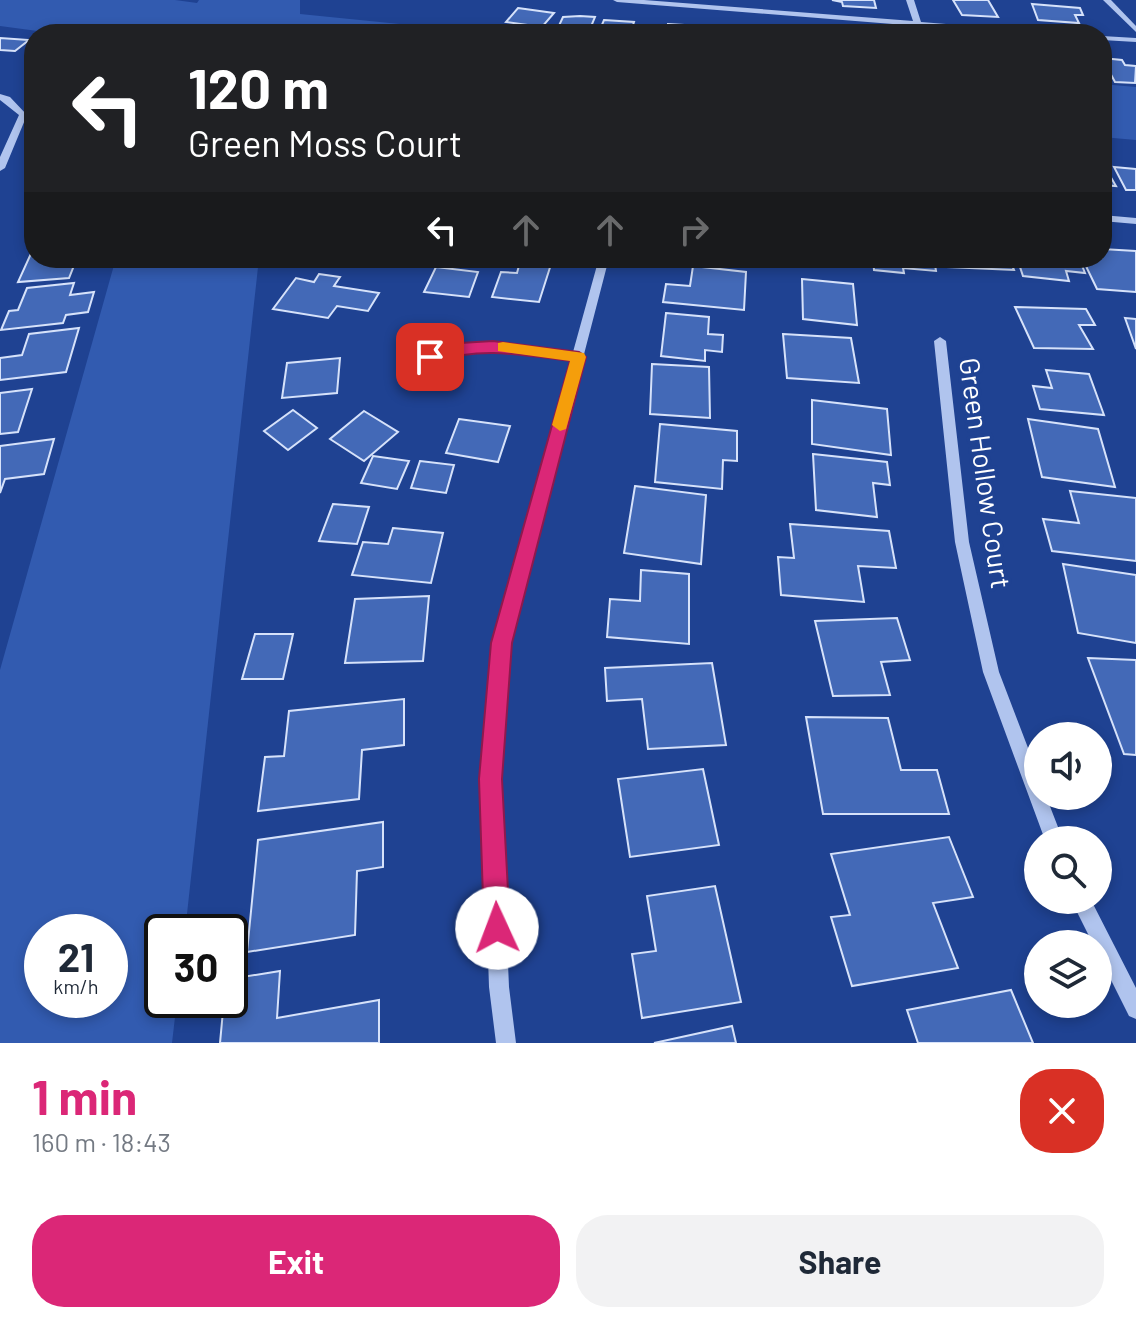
<!DOCTYPE html>
<html lang="en">
<head>
<meta charset="utf-8">
<style>
  :root { --surface:#fff; --page:#f2f2f3; --text:#1f2937; --muted:#747a83; --accent:#db2777 }
  body { margin:0; font-family:Barlow,sans-serif; background:var(--page); color:var(--text); height:100vh; display:flex; flex-direction:column; font-size:30px; white-space:nowrap }
  * { box-sizing:border-box; margin:0 }
  p { font-size:26px; color:var(--muted) }
  .icon { flex:none; width:44px; height:44px; fill:none; stroke:currentColor; stroke-width:2; stroke-linecap:round; stroke-linejoin:round }
  .map { position:relative; height:1043px; overflow:hidden }
  .panel { display:flex; flex-direction:column; background:var(--surface); flex:1 }
  .panel>* { flex:none }
  .guide { position:absolute; left:24px; top:24px; width:1088px; height:244px; border-radius:32px; box-shadow:0 4px 12px #0003; background:#202124; color:#fff; overflow:hidden }
  .controls { position:absolute; left:1024px; top:722px; display:grid; gap:16px }
  .controls a { display:grid; place-items:center; width:88px; height:88px; border-radius:50%; background:var(--surface); box-shadow:0 4px 12px #0003; font-size:40px }
  .speed { position:absolute; left:24px; top:914px; display:flex; gap:16px; font-size:40px; font-weight:700; text-align:center }
  .speed>* { display:grid; place-content:center; width:104px; height:104px; border-radius:50%; background:var(--surface); box-shadow:0 4px 12px #0003; line-height:1 }
  .speed small { font-size:20px; font-weight:400 }
  .speed .limit { border:4px solid #111; border-radius:12px; background:#fff; color:#111 }
  .pin { position:absolute; display:grid; place-items:center; width:68px; height:68px; color:#fff; margin:-34px; border-radius:16px; box-shadow:0 4px 12px #0006 }
  .me { position:absolute; width:88px; margin:-44px; rotate:358deg; stroke-linejoin:round; filter:drop-shadow(0 0 6px #0008) }
  .turn { display:flex; align-items:center; gap:28px; height:168px; padding:0 32px; font-size:36px }
  .turn .icon { width:104px; height:104px; stroke-width:2.5 }
  .turn b { display:block; font-size:56px; line-height:68px }
  .lanes { display:flex; align-items:center; height:76px; padding:0 32px; background:#0003; justify-content:center; gap:40px; direction:ltr }
  .lanes .off { opacity:.35 }
  .round { display:grid; place-items:center; flex:none; width:84px; height:84px; border-radius:32px; background:var(--page) }
  .summary { display:flex; align-items:center; justify-content:space-between; height:136px; padding:0 32px }
  h1 { font-size:48px; font-weight:700; line-height:60px; color:var(--accent) }
  .cta { display:flex; gap:16px; margin-top:auto; padding:16px 32px }
  .cta a { flex:1; height:92px; border-radius:32px; background:var(--accent); color:#fff; font-size:32px; font-weight:700; line-height:92px; text-align:center }
  .cta a+a { background:var(--page); color:var(--text) }
  .map>svg:first-child { display:block }
  .green { fill:#325bb0; fill-rule:evenodd }
  .building { fill:#4369b7; stroke:#d6e2fa; stroke-width:2 }
  .lines { fill:none; stroke-linecap:round; stroke-linejoin:round }
  .minor { fill:#b0c4ee; fill-rule:evenodd }
  .route { fill:#db2777; stroke:#8e194d; stroke-width:2 }
  .slow { fill:#f59e0b }
  .labels { text-anchor:middle; dominant-baseline:central; stroke-width:7; stroke-linejoin:round; paint-order:stroke }
  .street-label { font-size:28px; fill:#fff; stroke:#1f4292 }
</style>
</head>
<body>
<div class="map">
<svg width="1136" height="1043" viewBox="0 0 1136 1043">
  <rect width="100%" height="100%" fill="#1f4292"/>
  <!-- green -->
  <g class="green">
    <polygon points="0,0 175,0 197,3 199,0 300,0 300,14 499,34 60,34 0,26"/>
    <polygon points="1102,84 1136,87 1136,140 1102,137"/>
    <path d="M116 258H259L185 932H162V1000H177L172 1043H0V670ZM42 932H110V1000H42Z"/>
  </g>
  <!-- building -->
  <g class="building">
    <polygon points="832,0 874,0 876,8 843,6 842,2"/>
    <polygon points="953,0 988,0 998,17 962,15"/>
    <polygon points="1032,4 1080,8 1083,15 1075,15 1079,23 1038,20"/>
    <polygon points="518,8 554,13 542,27 506,22"/>
    <polygon points="580,16 595,17 588,34 556,32 563,17"/>
    <polygon points="604,20 634,22 630,34 598,34"/>
    <polygon points="668,24 700,26 700,34 668,34"/>
    <polygon points="0,38 29,40 15,51 0,50"/>
    <polygon points="1102,58 1122,60 1125,65 1136,66 1135,83 1115,82"/>
    <polygon points="1102,162 1116,186 1102,185"/>
    <polygon points="1114,167 1136,169 1136,190 1126,190"/>
    <polygon points="34,247 34,258 77,258 69,278 18,282"/>
    <polygon points="1102,249 1136,251 1136,292 1097,289 1082,258 1102,258"/>
    <polygon points="521,258 553,258 539,302 492,297 501,272 517,273"/>
    <polygon points="873,258 934,258 936,271 903,268 904,273 874,270"/>
    <polygon points="944,258 1009,258 1014,270 947,267"/>
    <polygon points="1017,258 1079,258 1085,273 1066,271 1069,281 1023,276"/>
    <polygon points="693,266 746,272 744,310 663,302 666,284 690,286"/>
    <polygon points="436,267 478,272 469,297 424,292"/>
    <polygon points="319,274 340,277 334,286 379,293 368,311 337,306 328,318 273,309 296,278 314,282"/>
    <polygon points="802,279 853,284 857,325 803,319"/>
    <polygon points="74,283 70,295 94,292 88,312 66,315 63,323 1,330 9,311 18,310 27,288"/>
    <polygon points="1015,307 1086,309 1095,325 1079,325 1093,349 1034,348"/>
    <polygon points="666,313 709,317 708,334 723,335 722,352 705,350 705,361 661,356"/>
    <polygon points="1125,318 1136,319 1136,349"/>
    <polygon points="79,328 66,372 0,380 0,358 22,355 29,334"/>
    <polygon points="783,334 851,338 859,383 787,378"/>
    <polygon points="340,358 337,393 282,398 287,363"/>
    <polygon points="652,364 709,367 710,418 650,414"/>
    <polygon points="1046,370 1089,374 1104,415 1040,409 1033,386 1052,388"/>
    <polygon points="32,389 18,432 0,434 0,393"/>
    <polygon points="812,400 887,409 891,455 812,444"/>
    <polygon points="293,410 317,428 288,450 264,431"/>
    <polygon points="364,411 398,432 364,461 330,439"/>
    <polygon points="459,419 510,426 498,462 446,453"/>
    <polygon points="1028,419 1098,429 1115,487 1042,477"/>
    <polygon points="660,424 737,431 737,461 723,460 722,489 655,482"/>
    <polygon points="54,439 44,474 5,479 0,493 0,446"/>
    <polygon points="813,454 887,462 890,485 873,483 877,517 816,510"/>
    <polygon points="373,456 409,461 397,489 361,483"/>
    <polygon points="420,461 454,465 446,493 411,488"/>
    <polygon points="635,486 706,495 701,564 624,553"/>
    <polygon points="1070,491 1136,498 1136,561 1052,551 1043,519 1079,523"/>
    <polygon points="333,504 369,507 357,544 319,541"/>
    <polygon points="790,524 889,531 896,568 858,566 864,602 781,595 778,557 794,558"/>
    <polygon points="393,528 443,533 431,583 352,575 363,542 388,544"/>
    <polygon points="1063,564 1136,575 1136,643 1078,633"/>
    <polygon points="641,570 689,574 689,644 607,637 610,599 640,601"/>
    <polygon points="429,596 423,661 345,663 355,599"/>
    <polygon points="897,618 910,660 881,662 890,695 833,696 815,621"/>
    <polygon points="255,634 293,634 283,679 242,679"/>
    <polygon points="1088,658 1136,660 1136,755 1124,754"/>
    <polygon points="712,663 726,745 648,749 642,699 607,701 605,668"/>
    <polygon points="404,699 404,745 362,750 359,799 258,811 265,757 284,756 289,711"/>
    <polygon points="806,717 888,718 901,770 937,770 949,814 823,814"/>
    <polygon points="703,769 719,845 630,857 618,779"/>
    <polygon points="383,822 383,867 357,871 355,935 247,952 258,840"/>
    <polygon points="949,837 973,897 933,903 958,968 852,986 831,917 850,915 831,854"/>
    <polygon points="715,886 741,1002 642,1018 632,954 656,951 647,896"/>
    <polygon points="280,971 277,1018 379,1000 379,1043 220,1043 224,1000 230,1000 230,979"/>
    <polygon points="1011,990 1033,1043 918,1043 907,1010"/>
    <polygon points="732,1026 736,1043 654,1043"/>
  </g>
  <g class="lines">
    <!-- minor -->
    <g class="minor">
      <polygon points="613,0 644,0 913,21 906,0 914,0 921,22 1045,32 1049,34 1017,34 617,2"/>
      <polygon points="1103,0 1111,0 1136,26 1136,32"/>
      <polygon points="1102,36 1136,38 1136,42 1102,40"/>
      <polygon points="0,94 10,97 27,115 5,168 0,171 0,157 19,115 0,100"/>
      <polygon points="1102,215 1136,218 1136,224 1102,221"/>
      <path d="M599 258H609L509 643 500 779 509 987 516 1043H496L489 987 482 779 493 643 571 360C522 353 478 349 430 361L424 357 426 354C476 340 522 345 573 352Z"/>
      <polygon points="940,337 946,341 969,542 999,672 1038,774 1038,796 1046,796 1063,840 1045,840 983,672 955,542 934,341"/>
      <polygon points="1071,900 1091,900 1136,988 1136,1019 1129,1016 1098,954 1098,944 1093,944"/>
    </g>
  </g>
  <!-- route -->
  <path class="route" d="M493 341 579 352 586 357 512 643 502 779 510 928 506 937 497 940 488 937 484 928 479 779 491 643 570 361C516 354 483 347 430 362L422 357 424 353 460 343Z"/>
  <!-- slow -->
  <polygon class="slow" points="503,342 584,353 586,357 566,429 560,431 552,425 570,361 498,351 498,343"/>
  <g class="labels">
    <!-- street labels -->
    <g class="street-label">
      <text transform="translate(986 473) rotate(82)">Green Hollow Court</text>
    </g>
  </g>
</svg>
<div class="controls">
<a><svg class="icon" aria-label="sound" viewBox="0 0 24 24"><path d="M4 9h4l5-4v14l-5-4H4zM17 9q2 3 0 6"/></svg></a>
<a><svg class="icon" aria-label="search" viewBox="0 0 24 24"><circle cx="10" cy="10" r="6"/><path d="M15 15l6 6"/></svg></a>
<a><svg class="icon" aria-label="layers" viewBox="0 0 24 24"><path d="M12 4l9 5-9 5-9-5zM3 14l9 5 9-5"/></svg></a>
</div>
<div class="speed"><div>21<small>km/h</small></div><div class="limit">30</div></div>
<div class="pin" style="left:430px;top:357px;background:#d93025"><svg class="icon" aria-label="arrive" viewBox="0 0 24 24"><path d="M6 21V4h12l-3 4 3 4H6"/></svg></div>
<svg class="me" style="left:497px;top:928px" viewBox="-20 -20 40 40"><circle r="19" fill="#fff"/><path d="M0-13L10 11 0 6-10 11z" fill="#db2777"/></svg>
<div class="guide">
<div class="turn"><svg class="icon" aria-label="left" viewBox="0 0 24 24"><path d="M17 20v-9H6M10 6l-5 5 5 5"/></svg><div><b>120 m</b>Green Moss Court</div></div>
<div class="lanes"><svg class="icon" aria-label="left" viewBox="0 0 24 24"><path d="M17 20v-9H6M10 6l-5 5 5 5"/></svg><svg class="icon off" aria-label="ahead" viewBox="0 0 24 24"><path d="M12 20V5M6 11l6-6 6 6"/></svg><svg class="icon off" aria-label="ahead" viewBox="0 0 24 24"><path d="M12 20V5M6 11l6-6 6 6"/></svg><svg class="icon off" aria-label="right" viewBox="0 0 24 24"><path d="M7 20v-9h11M14 6l5 5-5 5"/></svg></div>
</div>
</div>
<section class="panel">
<div class="summary"><div><h1>1 min</h1><p>160 m · 18:43</p></div><a class="round" style="background:#d93025;color:#fff"><svg class="icon" aria-label="close" viewBox="0 0 24 24"><path d="M6 6l12 12M18 6L6 18"/></svg></a></div>
<div class="cta"><a>Exit</a><a>Share</a></div>
</section>
</body>
</html>
